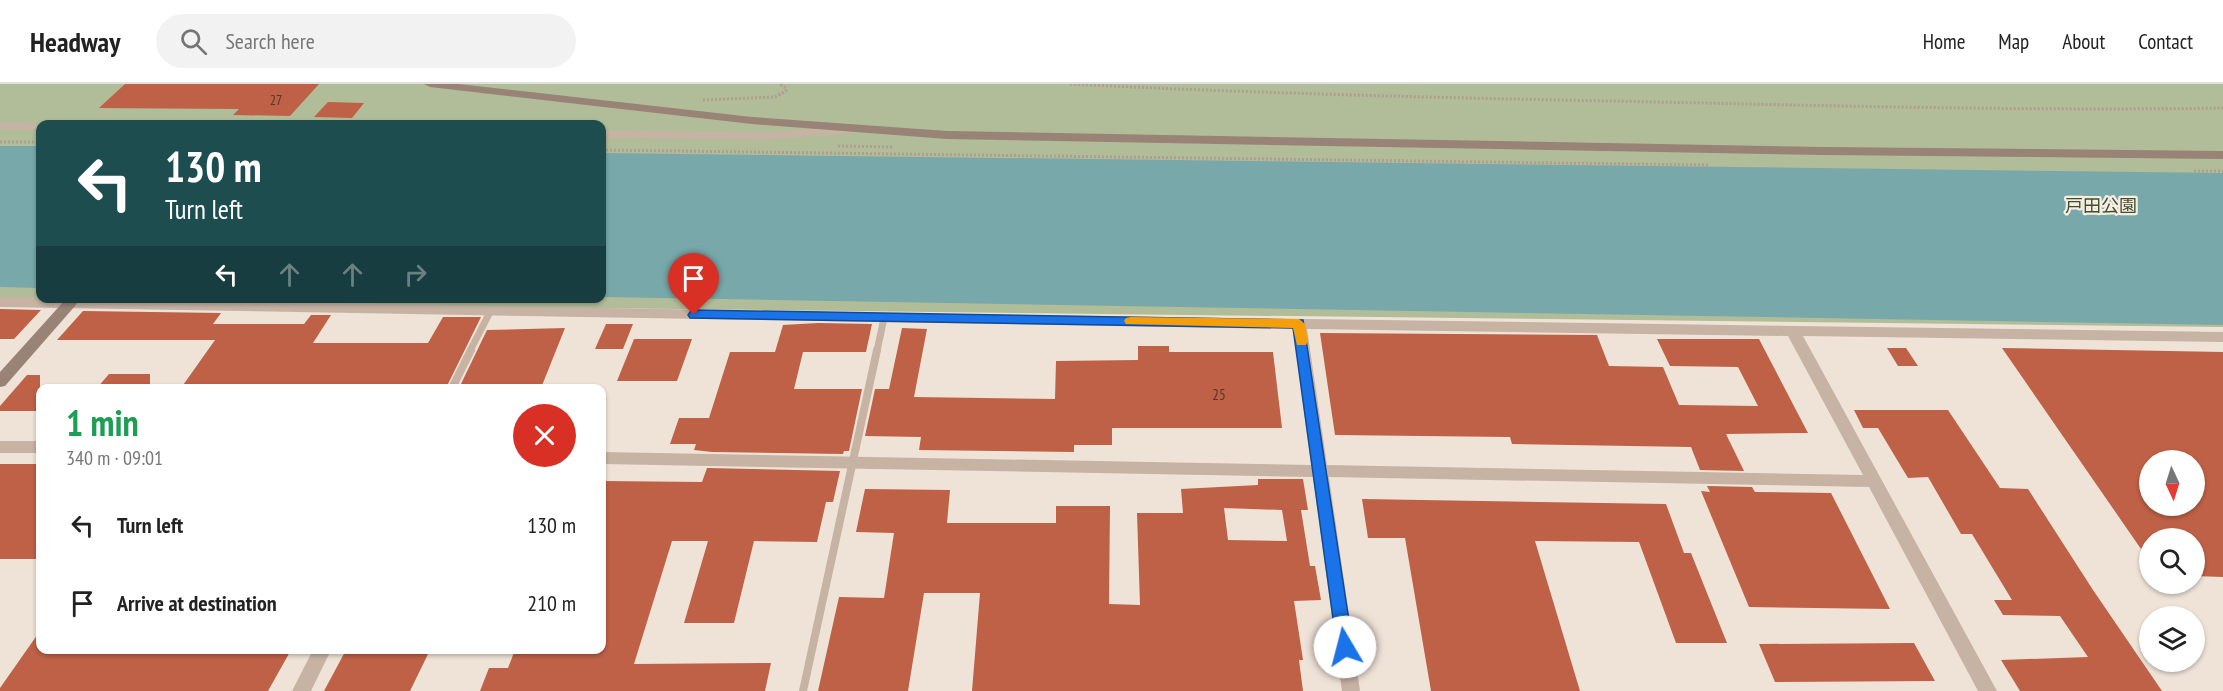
<!DOCTYPE html>
<html lang="en">
<head>
<meta charset="utf-8">
<style>
  :root { --surface:#fff; --page:#f2f2f2; --text:#222; --muted:#767676; --line:#e0e0e0 }
  body { margin:0; font-family:"PT Sans Narrow","Noto Sans JP",sans-serif; background:var(--page); color:var(--text); height:100vh; display:flex; flex-direction:column; font-size:22px; white-space:nowrap }
  * { box-sizing:border-box; margin:0 }
  p { font-size:20px; color:var(--muted) }
  .icon { flex:none; width:33px; height:33px; fill:none; stroke:currentColor; stroke-width:2; stroke-linecap:round; stroke-linejoin:round }
  .map { position:relative; flex:1; overflow:hidden }
  .side { position:absolute; left:36px; top:300px; width:570px; height:270px; display:flex; flex-direction:column; background:var(--surface); border-radius:12px; box-shadow:0 2px 4px #0004 }
  .side>* { flex:none }
  .guide { position:absolute; left:36px; top:36px; width:570px; height:183px; border-radius:12px; box-shadow:0 2px 4px #0004; background:#1e4d50; color:#fff; overflow:hidden }
  .needle { width:39px; rotate:176deg }
  .tools { position:absolute; left:2139px; top:366px; display:grid; gap:12px }
  .tools a { display:grid; place-items:center; width:66px; height:66px; border-radius:50%; background:var(--surface); box-shadow:0 2px 4px #0004; font-size:30px }
  .pin { position:absolute; display:grid; place-items:center; width:51px; height:51px; color:#fff; margin:-62px -26px; border-radius:50% 50% 50% 0; rotate:-45deg; box-shadow:0 0 6px #0007 }
  .pin .icon { rotate:45deg }
  .me { position:absolute; width:66px; margin:-33px; rotate:352deg; stroke-linejoin:round; filter:drop-shadow(0 0 4px #0008) }
  .turn { display:flex; align-items:center; gap:21px; height:126px; padding:0 30px; font-size:27px }
  .turn .icon { width:78px; height:78px; stroke-width:2.5 }
  .turn b { display:block; font-size:42px; line-height:51px }
  .lanes { display:flex; align-items:center; height:57px; padding:0 30px; background:#0003; justify-content:center; gap:30px; direction:ltr }
  .lanes .off { opacity:.35 }
  .round { display:grid; place-items:center; flex:none; width:63px; height:63px; border-radius:32px; background:var(--page) }
  .overview { display:flex; align-items:center; justify-content:space-between; height:102px; padding:0 30px }
  h1 { font-size:36px; font-weight:700; line-height:45px; color:#1e9e55 }
  ul { padding:0; list-style:none }
  li { display:flex; align-items:center; gap:18px; height:78px; padding:0 30px }
  li div { flex:1 }
  li b { display:block; font-size:22px }
  li em { font-style:normal }
  header { display:flex; align-items:center; gap:36px; box-sizing:border-box; height:84px; padding:0 30px; background:var(--surface); border-bottom:2px solid var(--line) }
  header strong { font-size:28px }
  nav { display:flex; gap:33px; margin-inline-start:auto; font-size:21px }
  .search { width:420px; height:54px; background:var(--page); display:flex; align-items:center; gap:15px; box-sizing:border-box; padding:0 21px; border-radius:33px; color:var(--muted); font-size:22px }
  .map>svg:first-child { display:block }
  .green { fill:#b1bc99; fill-rule:evenodd }
  .water { fill:#78a8aa }
  .building { fill:#be6146; fill-rule:evenodd }
  .lines { fill:none; stroke-linecap:round; stroke-linejoin:round }
  .path { stroke:#b19d8f; stroke-width:3; stroke-dasharray:2 2; stroke-linecap:butt }
  .lane-far1 { stroke:#c6b3a4; stroke-width:7 }
  .lane { stroke:#c6b3a4; stroke-width:8 }
  .street { fill:#c6b3a4; fill-rule:evenodd }
  .secondary { fill:#998276; fill-rule:evenodd }
  .route { fill:#1a73e8; stroke:#114b97; stroke-width:1.5 }
  .slow { fill:#f59e0b }
  .labels { text-anchor:middle; dominant-baseline:central; stroke-width:4.5; stroke-linejoin:round; paint-order:stroke }
  .far-number-label { font-size:14px; fill:#55372d }
  .number-label { font-size:15px; fill:#55372d }
  .park-label { font-size:18px; fill:#424e2b; stroke:#f7eee3 }
</style>
</head>
<body>
<header>
<strong>Headway</strong>
<div class="search"><svg class="icon" aria-label="search" viewBox="0 0 24 24"><circle cx="10" cy="10" r="6"/><path d="M15 15l6 6"/></svg>Search here</div>
<nav><a>Home</a><a>Map</a><a>About</a><a>Contact</a></nav>
</header>
<div class="map">
<svg width="2223" height="607" viewBox="0 0 2223 607">
  <rect width="100%" height="100%" fill="#efe3d7"/>
  <!-- green -->
  <path class="green" d="M0 0H2223V243L0 217ZM40 40H602V214H40Z"/>
  <!-- water -->
  <g class="water">
    <polygon points="0,62 40,62 40,204 0,203"/>
    <polygon points="602,69 2223,89 2223,241 602,213"/>
  </g>
  <!-- building -->
  <g class="building">
    <polygon points="125,0 319,0 290,32 233,31 239,25 99,24"/>
    <polygon points="328,18 364,19 352,34 314,33"/>
    <polygon points="0,225 41,226 14,255 0,255"/>
    <polygon points="83,227 221,229 213,240 304,240 311,231 331,231 313,259 428,259 443,233 481,233 446,304 181,304 215,256 57,256"/>
    <polygon points="818,239 872,240 866,268 803,268 794,305 862,305 849,367 844,367 843,370 712,368 694,366 696,360 670,360 679,334 709,334 730,268 775,268 783,241"/>
    <polygon points="606,240 633,240 623,265 595,265"/>
    <polygon points="565,244 541,304 459,304 487,246"/>
    <polygon points="902,244 927,245 914,313 1055,315 1056,277 1138,276 1138,262 1169,262 1169,268 1273,268 1282,344 1112,344 1112,361 1074,361 1074,368 919,366 921,353 865,352 875,305 889,305"/>
    <polygon points="1320,249 1597,251 1609,282 1663,283 1679,321 1758,322 1738,283 1670,282 1657,255 1759,255 1808,349 1726,350 1744,387 1700,386 1691,363 1512,360 1510,353 1335,351"/>
    <polygon points="634,255 692,255 677,297 617,297"/>
    <polygon points="1887,264 1906,264 1918,282 1898,282"/>
    <path d="M2002 264 2223 268V493L2194 492V454H2150V478ZM2150 376H2194V422H2150Z"/>
    <polygon points="109,290 150,290 150,304 97,304"/>
    <polygon points="27,291 40,291 40,327 0,327 0,322"/>
    <polygon points="1854,326 1948,326 2000,404 2028,405 2093,506 2162,607 2020,607 2001,576 2088,573 2060,532 2003,531 1994,516 2012,516 1972,450 1961,450 1928,393 1908,394 1878,344 1863,344"/>
    <rect x="0" y="380" width="40" height="95"/>
    <polygon points="707,384 840,387 833,418 826,418 817,458 754,457 734,539 684,539 708,457 672,457 634,580 771,579 765,607 480,607 489,584 508,584 515,566 602,566 602,397 702,398"/>
    <path d="M1258 395H1303L1308 426H1301L1310 482H1315L1321 516 1294 517 1303 576H1299L1303 607H972L980 509H924L908 607H818L839 513 884 514 894 449 856 448 865 405 950 406 947 439H1056V422H1110L1109 520 1140 521 1137 429H1183L1181 405 1258 401ZM1224 424 1282 426 1287 457 1228 456Z"/>
    <polygon points="1707,402 1752,403 1755,408 1831,409 1890,525 1749,523 1701,407 1710,408"/>
    <polygon points="1362,415 1666,420 1684,469 1691,469 1727,559 1676,559 1639,458 1535,457 1580,607 1431,607 1405,454 1368,454"/>
    <polygon points="40,547 40,566 291,566 268,607 0,607 0,604"/>
    <polygon points="1914,559 1935,597 1775,598 1759,560"/>
    <polygon points="346,566 430,566 410,607 324,607"/>
  </g>
  <g class="lines">
    <!-- path -->
    <g class="path">
      <path d="M1070 0C1265 10 1460 14 1655 18 1844 22 2034 27 2223 24"/>
      <polyline points="703,16 775,13 786,7 786,4 779,0"/>
      <polyline points="0,58 40,58"/>
      <polyline points="838,62 893,63"/>
      <polyline points="602,66 1709,81"/>
      <polyline points="2194,87 2223,87"/>
    </g>
    <!-- lane-far1 -->
    <g class="lane-far1">
      <polyline points="0,42 40,43"/>
      <polyline points="602,50 766,52 849,46"/>
      <polyline points="470,267 491,226"/>
      <polyline points="877,267 884,234"/>
    </g>
    <!-- lane -->
    <g class="lane">
      <polyline points="452,304 471,266"/>
      <polyline points="803,607 877,266"/>
    </g>
    <!-- street -->
    <g class="street">
      <path d="M0 213 884 229 2223 248V258L1803 252 1997 607H1978L1869 403 1329 393 1360 607H1342L1313 393 602 380V368L1311 381 1293 245 0 223ZM1307 245 1788 252 1863 391 1327 381Z"/>
      <rect x="0" y="357" width="40" height="12"/>
      <polygon points="313,566 331,566 311,607 292,607"/>
    </g>
    <!-- secondary -->
    <g class="secondary">
      <polygon points="424,0 458,0 752,33 947,47 1825,63 2223,67 2223,75 1825,71 947,55 752,40 430,3"/>
      <polygon points="71,214 77,219 75,222 5,302 0,303 0,288 65,216"/>
    </g>
  </g>
  <!-- route -->
  <polygon class="route" points="694,226 1303,236 1353,563 1351,568 1345,570 1339,568 1337,563 1293,244 690,234 688,231 690,228"/>
  <!-- slow -->
  <polygon class="slow" points="1131,233 1299,235 1305,240 1308,257 1306,261 1297,261 1293,244 1126,240 1124,237 1126,234"/>
  <g class="labels">
    <!-- far-number labels -->
    <g class="far-number-label">
      <text x="276" y="16">27</text>
    </g>
    <!-- number labels -->
    <g class="number-label">
      <text x="1219" y="310">25</text>
    </g>
    <!-- park labels -->
    <g class="park-label">
      <text x="2101" y="121">戸田公園</text>
    </g>
  </g>
</svg>
<div class="tools">
<a><svg class="needle" viewBox="-14 -14 28 28"><path d="M0-13l5 13h-10z" fill="#e53935"/><path d="M0 13l5-13h-10z" fill="#767676"/></svg></a>
<a><svg class="icon" aria-label="search" viewBox="0 0 24 24"><circle cx="10" cy="10" r="6"/><path d="M15 15l6 6"/></svg></a>
<a><svg class="icon" aria-label="layers" viewBox="0 0 24 24"><path d="M12 4l9 5-9 5-9-5zM3 14l9 5 9-5"/></svg></a>
</div>
<div class="pin" style="left:694px;top:231px;background:#d93025"><svg class="icon" aria-label="arrive" viewBox="0 0 24 24"><path d="M6 21V4h12l-3 4 3 4H6"/></svg></div>
<svg class="me" style="left:1345px;top:563px" viewBox="-20 -20 40 40"><circle r="19" fill="#fff"/><path d="M0-13L10 11 0 6-10 11z" fill="#1a73e8"/></svg>
<div class="guide">
<div class="turn"><svg class="icon" aria-label="left" viewBox="0 0 24 24"><path d="M17 20v-9H6M10 6l-5 5 5 5"/></svg><div><b>130 m</b>Turn left</div></div>
<div class="lanes"><svg class="icon" aria-label="left" viewBox="0 0 24 24"><path d="M17 20v-9H6M10 6l-5 5 5 5"/></svg><svg class="icon off" aria-label="ahead" viewBox="0 0 24 24"><path d="M12 20V5M6 11l6-6 6 6"/></svg><svg class="icon off" aria-label="ahead" viewBox="0 0 24 24"><path d="M12 20V5M6 11l6-6 6 6"/></svg><svg class="icon off" aria-label="right" viewBox="0 0 24 24"><path d="M7 20v-9h11M14 6l5 5-5 5"/></svg></div>
</div>
<section class="side">
<div class="overview"><div><h1>1 min</h1><p>340 m · 09:01</p></div><a class="round" style="background:#d93025;color:#fff"><svg class="icon" aria-label="close" viewBox="0 0 24 24"><path d="M6 6l12 12M18 6L6 18"/></svg></a></div>
<ul>
<li><svg class="icon" aria-label="left" viewBox="0 0 24 24"><path d="M17 20v-9H6M10 6l-5 5 5 5"/></svg><div><b>Turn left</b></div><em>130 m</em></li>
<li><svg class="icon" aria-label="arrive" viewBox="0 0 24 24"><path d="M6 21V4h12l-3 4 3 4H6"/></svg><div><b>Arrive at destination</b></div><em>210 m</em></li>
</ul>
</section>
</div>
</body>
</html>
